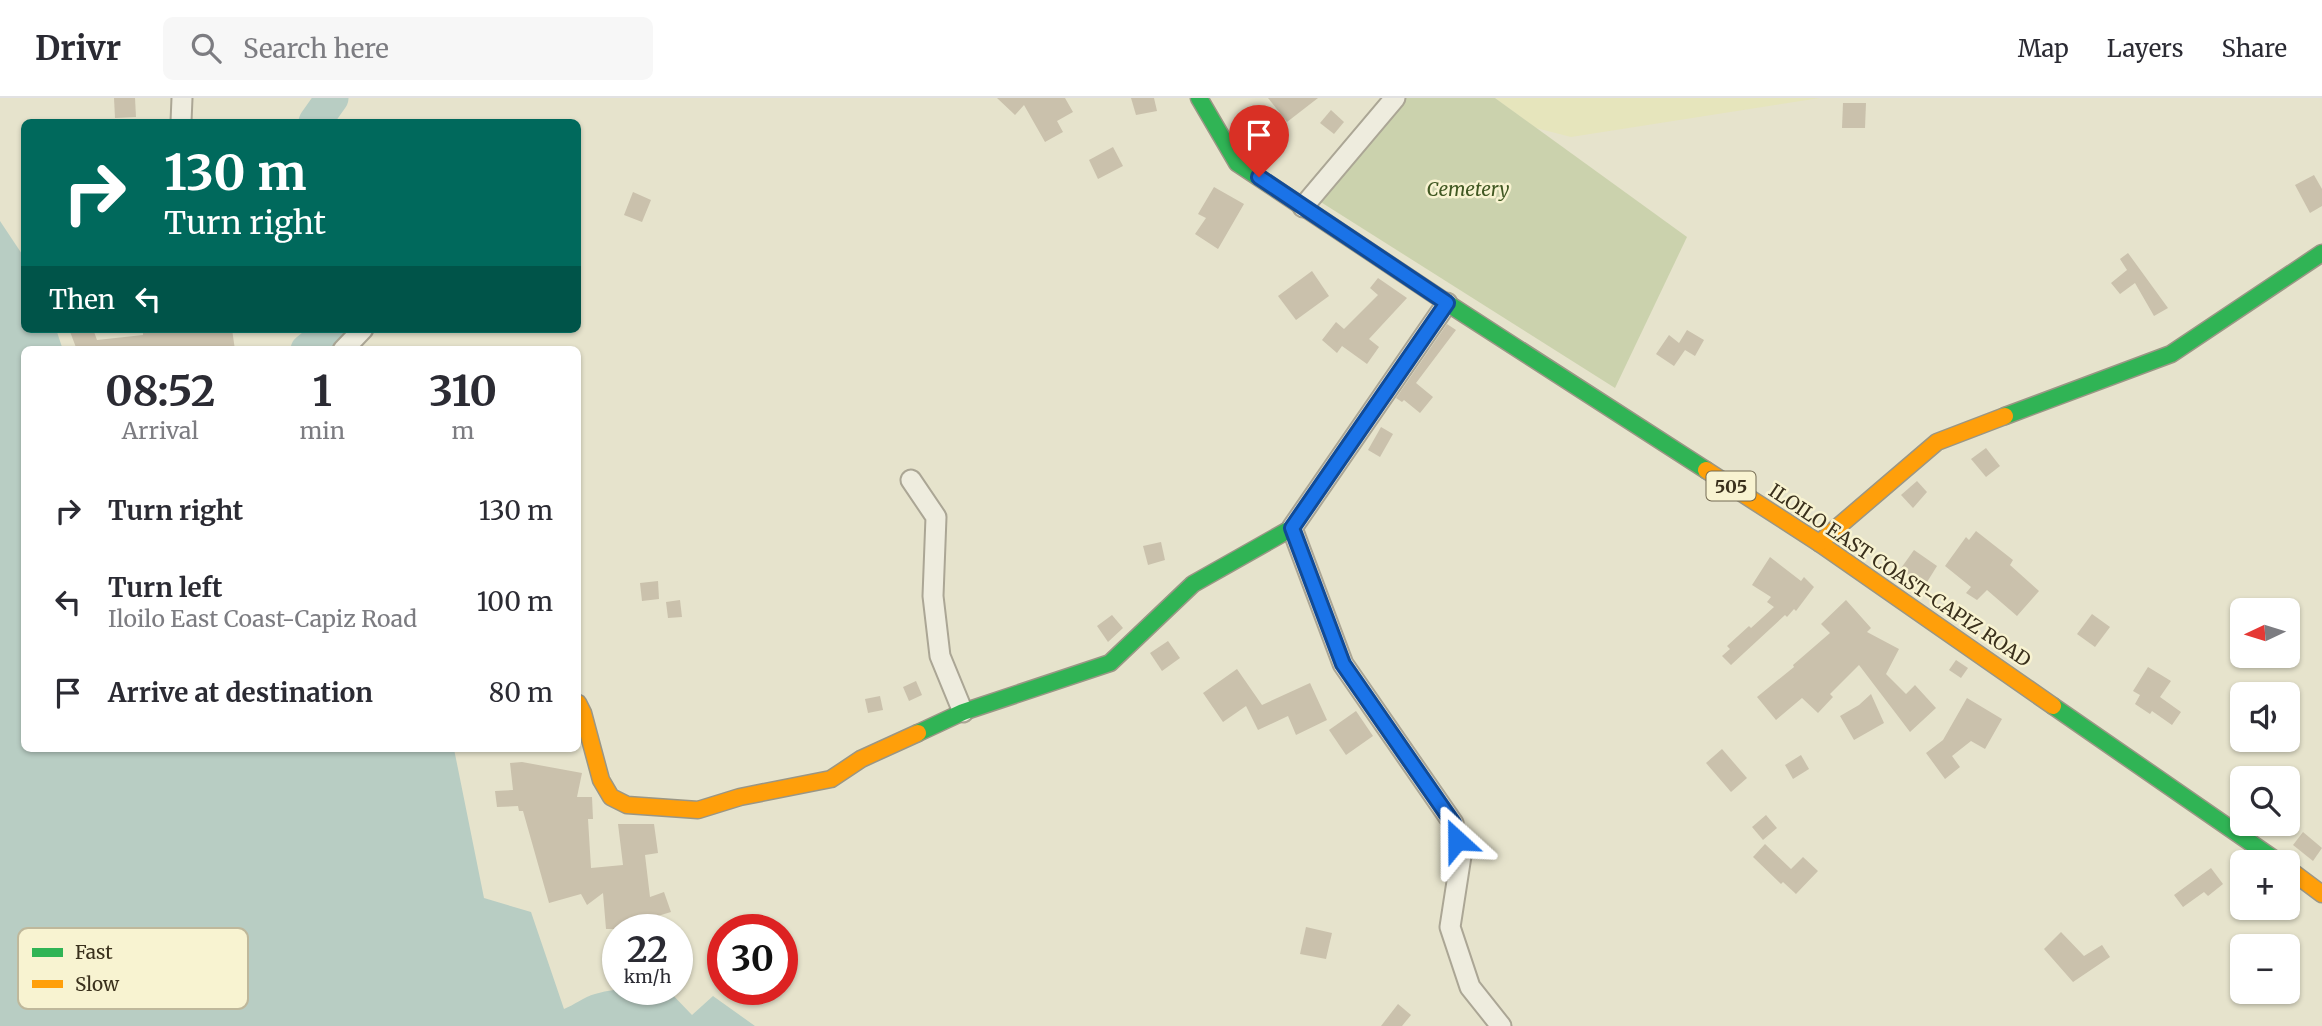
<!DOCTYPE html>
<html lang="en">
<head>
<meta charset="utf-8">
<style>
  :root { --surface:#fff; --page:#f7f7f7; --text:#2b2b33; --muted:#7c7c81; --line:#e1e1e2 }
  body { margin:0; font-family:Merriweather,serif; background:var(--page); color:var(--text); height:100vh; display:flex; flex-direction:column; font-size:26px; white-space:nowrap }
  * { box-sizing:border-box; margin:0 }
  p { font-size:23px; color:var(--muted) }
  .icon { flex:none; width:38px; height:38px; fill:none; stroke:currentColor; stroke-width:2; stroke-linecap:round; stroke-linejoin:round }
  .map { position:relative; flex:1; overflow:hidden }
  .sheet { position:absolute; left:21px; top:248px; width:560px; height:406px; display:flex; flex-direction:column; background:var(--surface); border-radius:10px; box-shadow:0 2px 5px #0004 }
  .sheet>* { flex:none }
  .hud { position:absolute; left:21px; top:21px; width:560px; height:214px; border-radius:10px; box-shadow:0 2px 5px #0004; background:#00695c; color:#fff; overflow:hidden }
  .needle { width:46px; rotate:266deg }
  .fabs { position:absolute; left:2230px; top:500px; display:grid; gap:14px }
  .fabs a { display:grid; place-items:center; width:70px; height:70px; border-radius:10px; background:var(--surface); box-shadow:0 2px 5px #0004; font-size:35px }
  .speed { position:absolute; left:602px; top:816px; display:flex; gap:14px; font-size:35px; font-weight:700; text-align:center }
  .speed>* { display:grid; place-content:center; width:91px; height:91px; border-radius:50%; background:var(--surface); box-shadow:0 2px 5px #0004; line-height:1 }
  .speed small { font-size:18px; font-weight:400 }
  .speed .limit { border:10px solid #d22; background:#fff; color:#111 }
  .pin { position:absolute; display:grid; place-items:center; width:60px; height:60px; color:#fff; margin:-72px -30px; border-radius:50% 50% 50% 0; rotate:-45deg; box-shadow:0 0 7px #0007 }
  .pin .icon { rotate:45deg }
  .me { position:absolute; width:77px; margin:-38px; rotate:336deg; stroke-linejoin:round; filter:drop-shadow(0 0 5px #0008) }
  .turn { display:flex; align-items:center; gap:24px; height:147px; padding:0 28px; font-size:32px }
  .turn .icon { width:91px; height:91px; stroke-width:2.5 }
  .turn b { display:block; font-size:49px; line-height:60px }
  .then { display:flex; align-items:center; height:66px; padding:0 28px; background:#0003; gap:14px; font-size:26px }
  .eta { display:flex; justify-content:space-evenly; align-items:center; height:119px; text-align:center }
  .eta b { font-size:42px; font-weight:700; line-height:49px }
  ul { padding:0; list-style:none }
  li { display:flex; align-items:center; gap:21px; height:91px; padding:0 28px }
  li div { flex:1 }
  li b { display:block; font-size:26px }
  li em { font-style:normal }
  header { display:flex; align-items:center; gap:42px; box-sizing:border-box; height:98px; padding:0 35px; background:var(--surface); border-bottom:2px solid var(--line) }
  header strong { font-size:33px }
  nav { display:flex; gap:38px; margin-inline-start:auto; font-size:24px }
  .search { width:490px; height:63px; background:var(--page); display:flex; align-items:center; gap:18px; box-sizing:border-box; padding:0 24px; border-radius:10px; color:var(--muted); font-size:26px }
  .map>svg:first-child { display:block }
  .farmland { fill:#e6e5bc }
  .cemetery { fill:#cbd2ad }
  .water { fill:#b8cdc3 }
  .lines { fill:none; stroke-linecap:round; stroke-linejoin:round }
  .river { stroke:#b8cdc3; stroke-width:33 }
  .building { fill:#cac1ac }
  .street-casing { stroke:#aba695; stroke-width:23 }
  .fast-casing { stroke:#9a9685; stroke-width:19 }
  .slow-casing { stroke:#9a9685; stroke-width:19 }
  .street { stroke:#eeecde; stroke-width:19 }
  .fast { stroke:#30b455; stroke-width:16 }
  .slow { stroke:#ff9f0a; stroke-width:16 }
  .route-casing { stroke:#114b97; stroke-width:18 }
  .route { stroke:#1a73e8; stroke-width:12 }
  .labels { text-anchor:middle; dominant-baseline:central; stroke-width:5; stroke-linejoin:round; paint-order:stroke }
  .shield { fill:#f8f3d1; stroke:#736a52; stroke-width:2 }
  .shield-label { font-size:18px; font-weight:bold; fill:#3a301c }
  .park-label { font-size:19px; font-style:italic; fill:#405822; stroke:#f8f3d1 }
  .street-label { font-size:19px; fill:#3a301c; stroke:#f8f3d1 }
  .key { fill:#f8f3d1; stroke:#bfb89b; stroke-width:2 }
  .key-label { font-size:19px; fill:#3a301c }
</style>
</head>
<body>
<header>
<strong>Drivr</strong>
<div class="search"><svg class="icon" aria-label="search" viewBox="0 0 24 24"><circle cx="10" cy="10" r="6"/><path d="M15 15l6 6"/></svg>Search here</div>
<nav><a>Map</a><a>Layers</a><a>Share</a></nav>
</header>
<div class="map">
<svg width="2322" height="928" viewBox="0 0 2322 928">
  <rect width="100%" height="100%" fill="#e6e3cc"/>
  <!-- farmland -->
  <polygon class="farmland" points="1495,0 1820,0 1571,39 1536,30"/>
  <!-- cemetery -->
  <polygon class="cemetery" points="1404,0 1495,0 1687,139 1615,290 1316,101"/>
  <!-- water -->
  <path class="water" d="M0 123 24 159V231H56L63 252H24V651H454L484 800 531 814 564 911C574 907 584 899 595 896 619 889 644 891 669 893L692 917 713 898 755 928H0Z"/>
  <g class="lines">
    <!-- river -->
    <g class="river">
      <polyline points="315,24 332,0"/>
      <polyline points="307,252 333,231"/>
    </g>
  </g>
  <!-- building -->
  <g class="building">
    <polygon points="114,0 135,0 136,19 115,20"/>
    <polygon points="997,0 1065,0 1073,14 1057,23 1063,34 1045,44 1024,7 1015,17"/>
    <polygon points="1131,0 1154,0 1157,13 1136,17"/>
    <polygon points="1268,0 1318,0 1287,24"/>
    <polygon points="1843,5 1866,5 1865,30 1842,30"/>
    <polygon points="1331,12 1344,24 1334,36 1320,25"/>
    <polygon points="1113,49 1123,68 1098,81 1089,62"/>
    <polygon points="2314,77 2322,91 2322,108 2310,115 2295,87"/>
    <polygon points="1214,89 1244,106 1218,151 1195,136 1206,120 1198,116"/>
    <polygon points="633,94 651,102 642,124 624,117"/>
    <polygon points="2128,155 2168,210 2154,218 2135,185 2120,196 2111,185 2127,172 2120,161"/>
    <polygon points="1312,173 1329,198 1296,222 1278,198"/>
    <polygon points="1378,180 1407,200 1369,241 1379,249 1367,266 1342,248 1337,255 1322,242 1336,224 1344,231 1378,197 1370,190"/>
    <polygon points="1447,226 1456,232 1416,285 1433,299 1420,315 1404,302 1402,304 1396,300"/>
    <polygon points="69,231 93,231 97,242 143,237 143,231 201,234 201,231 232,231 235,252 77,252"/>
    <polygon points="1687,232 1704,242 1695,258 1685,252 1674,268 1656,256 1669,237 1679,245"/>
    <polygon points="1381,329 1393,336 1380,359 1368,352"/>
    <polygon points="1986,350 2000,368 1986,379 1971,361"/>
    <polygon points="1917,383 1927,394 1913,410 1901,397"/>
    <polygon points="1976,433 2013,462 2010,467 2039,493 2017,518 1987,492 1977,502 1966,495 1971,489 1945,468 1966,439 1969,442"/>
    <polygon points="1161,444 1165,462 1148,467 1143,448"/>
    <polygon points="1914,452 1937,468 1924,489 1899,473"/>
    <polygon points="1770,459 1801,483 1804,479 1814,489 1796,513 1794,511 1787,519 1785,517 1731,567 1722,558 1730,551 1727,548 1749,528 1751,530 1774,509 1767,504 1771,499 1752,487"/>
    <polygon points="658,483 659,501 642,503 640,485"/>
    <polygon points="680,502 682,519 668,520 666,504"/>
    <polygon points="1846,502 1871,530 1867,534 1899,551 1886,576 1906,596 1915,587 1936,610 1910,634 1859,567 1830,596 1833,599 1818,615 1802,600 1776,622 1757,599 1794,569 1793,567 1830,535 1821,526"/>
    <polygon points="2092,516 2110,529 2095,549 2077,536"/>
    <polygon points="1112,517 1123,530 1108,544 1097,528"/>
    <polygon points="1168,543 1180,560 1162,573 1150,555"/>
    <polygon points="1956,562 1968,570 1961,580 1949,572"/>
    <polygon points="2148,569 2171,583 2160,599 2181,614 2172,627 2152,613 2150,616 2135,606 2140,597 2133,593"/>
    <polygon points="1237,571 1262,607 1310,585 1327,622 1296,637 1288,618 1258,632 1246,608 1223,624 1203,595"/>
    <polygon points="916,583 922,597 909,603 903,589"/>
    <polygon points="1871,596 1884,625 1854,642 1840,618 1859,607"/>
    <polygon points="880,598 883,612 868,615 865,601"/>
    <polygon points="1967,600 2002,621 1985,651 1971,643 1952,658 1960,669 1945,681 1926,655 1943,642"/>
    <polygon points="1356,613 1373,638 1346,657 1329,632"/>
    <polygon points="1722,651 1747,680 1731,694 1706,665"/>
    <polygon points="1801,657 1809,671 1793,681 1785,667"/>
    <polygon points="522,664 582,675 577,699 592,699 593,721 588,721 591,770 623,767 618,726 654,726 658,755 645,757 650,799 664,794 671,814 638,824 639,831 606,831 603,795 587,807 581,796 549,805 523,713 519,713 518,708 497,709 495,693 513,692 510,665"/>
    <polygon points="1766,717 1777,730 1763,742 1752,729"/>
    <polygon points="2303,734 2322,750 2313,763 2293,747"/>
    <polygon points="1765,746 1791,771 1803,759 1818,773 1796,796 1783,784 1781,786 1753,759"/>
    <polygon points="2211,770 2223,786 2208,798 2204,794 2183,809 2174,797"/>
    <polygon points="1306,829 1332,835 1326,861 1300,856"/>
    <polygon points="2061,834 2084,858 2102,847 2110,859 2073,884 2044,851"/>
    <polygon points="1398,906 1411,917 1402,928 1381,928"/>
  </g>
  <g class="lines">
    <!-- street casing -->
    <g class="street-casing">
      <g id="street">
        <polyline points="181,24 182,0"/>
        <polyline points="1303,109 1395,0"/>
        <polyline points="1447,205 1292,430 1343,566 1453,725 1461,758 1450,829 1470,889 1501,928"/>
        <polyline points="343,252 363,231"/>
        <polyline points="911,382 936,419 933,498 940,558 963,614"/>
      </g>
    </g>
    <!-- fast casing -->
    <g class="fast-casing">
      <g id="fast">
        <polyline points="1199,0 1237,65 1447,205 1706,372"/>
        <polyline points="2005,318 2171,256 2322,155"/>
        <polyline points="2053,608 2280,765"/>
        <polyline points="918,635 963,614 1110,565 1193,486 1292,430"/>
      </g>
    </g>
    <!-- slow casing -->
    <g class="slow-casing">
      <g id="slow">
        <polyline points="1706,372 1819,445 2053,608"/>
        <polyline points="1819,445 1937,344 2005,318"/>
        <polyline points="578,605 583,615 601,682 611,699 627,707 698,712 740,699 831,681 861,661 918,635"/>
        <polyline points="2287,770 2322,796"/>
      </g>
    </g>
    <!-- street -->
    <use href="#street" class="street"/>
    <!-- fast -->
    <use href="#fast" class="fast"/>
    <!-- slow -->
    <use href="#slow" class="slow"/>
  </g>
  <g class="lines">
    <!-- route casing -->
    <g class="route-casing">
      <polyline id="route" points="1259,79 1447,205 1292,430 1343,566 1453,725 1457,742"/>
    </g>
    <!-- route -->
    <use href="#route" class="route"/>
  </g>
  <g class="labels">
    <!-- shield labels -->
    <rect class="shield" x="1706.5" y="373.5" width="49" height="29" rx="5"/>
    <g class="shield-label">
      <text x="1731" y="388">505</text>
    </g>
    <!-- park labels -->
    <g class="park-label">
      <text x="1468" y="91">Cemetery</text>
    </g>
    <!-- street labels -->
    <g class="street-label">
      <text transform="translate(1900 477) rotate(34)">ILOILO EAST COAST-CAPIZ ROAD</text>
    </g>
  </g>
  <!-- legend -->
  <rect x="18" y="830" width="230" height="81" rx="10" class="key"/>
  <rect x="32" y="850" width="31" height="9" fill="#30b455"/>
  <rect x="32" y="882" width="31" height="8" fill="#ff9f0a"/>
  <g class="key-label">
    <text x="75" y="861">Fast</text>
    <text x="75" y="893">Slow</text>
  </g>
</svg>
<div class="fabs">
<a><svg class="needle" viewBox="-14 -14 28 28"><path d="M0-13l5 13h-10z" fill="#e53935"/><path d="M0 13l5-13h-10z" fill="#7c7c81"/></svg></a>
<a><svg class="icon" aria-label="sound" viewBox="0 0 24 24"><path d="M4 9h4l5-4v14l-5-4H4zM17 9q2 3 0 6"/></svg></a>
<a><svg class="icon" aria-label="search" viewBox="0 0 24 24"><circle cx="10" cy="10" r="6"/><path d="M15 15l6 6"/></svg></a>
<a>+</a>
<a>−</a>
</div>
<div class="speed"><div>22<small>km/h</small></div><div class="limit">30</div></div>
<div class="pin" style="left:1259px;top:79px;background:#d93025"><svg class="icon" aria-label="arrive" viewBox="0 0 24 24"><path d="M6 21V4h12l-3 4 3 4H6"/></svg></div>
<svg class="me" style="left:1457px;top:742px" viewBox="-20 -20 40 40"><path d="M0-17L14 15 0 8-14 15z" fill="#1a73e8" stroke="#fff" stroke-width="4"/></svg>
<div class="hud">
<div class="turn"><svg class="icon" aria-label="right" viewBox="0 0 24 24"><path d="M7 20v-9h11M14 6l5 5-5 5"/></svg><div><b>130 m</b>Turn right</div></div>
<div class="then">Then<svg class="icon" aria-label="left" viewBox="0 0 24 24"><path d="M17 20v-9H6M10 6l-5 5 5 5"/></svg></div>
</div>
<section class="sheet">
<div class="eta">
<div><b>08:52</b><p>Arrival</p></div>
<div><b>1</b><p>min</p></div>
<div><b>310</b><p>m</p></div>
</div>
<ul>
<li><svg class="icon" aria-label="right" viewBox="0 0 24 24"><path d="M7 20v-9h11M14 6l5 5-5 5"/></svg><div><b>Turn right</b></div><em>130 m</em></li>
<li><svg class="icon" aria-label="left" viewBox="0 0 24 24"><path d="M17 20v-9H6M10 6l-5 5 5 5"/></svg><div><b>Turn left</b><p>Iloilo East Coast-Capiz Road</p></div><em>100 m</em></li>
<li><svg class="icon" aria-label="arrive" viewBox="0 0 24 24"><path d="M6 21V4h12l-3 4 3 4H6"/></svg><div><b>Arrive at destination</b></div><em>80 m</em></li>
</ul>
</section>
</div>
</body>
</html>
